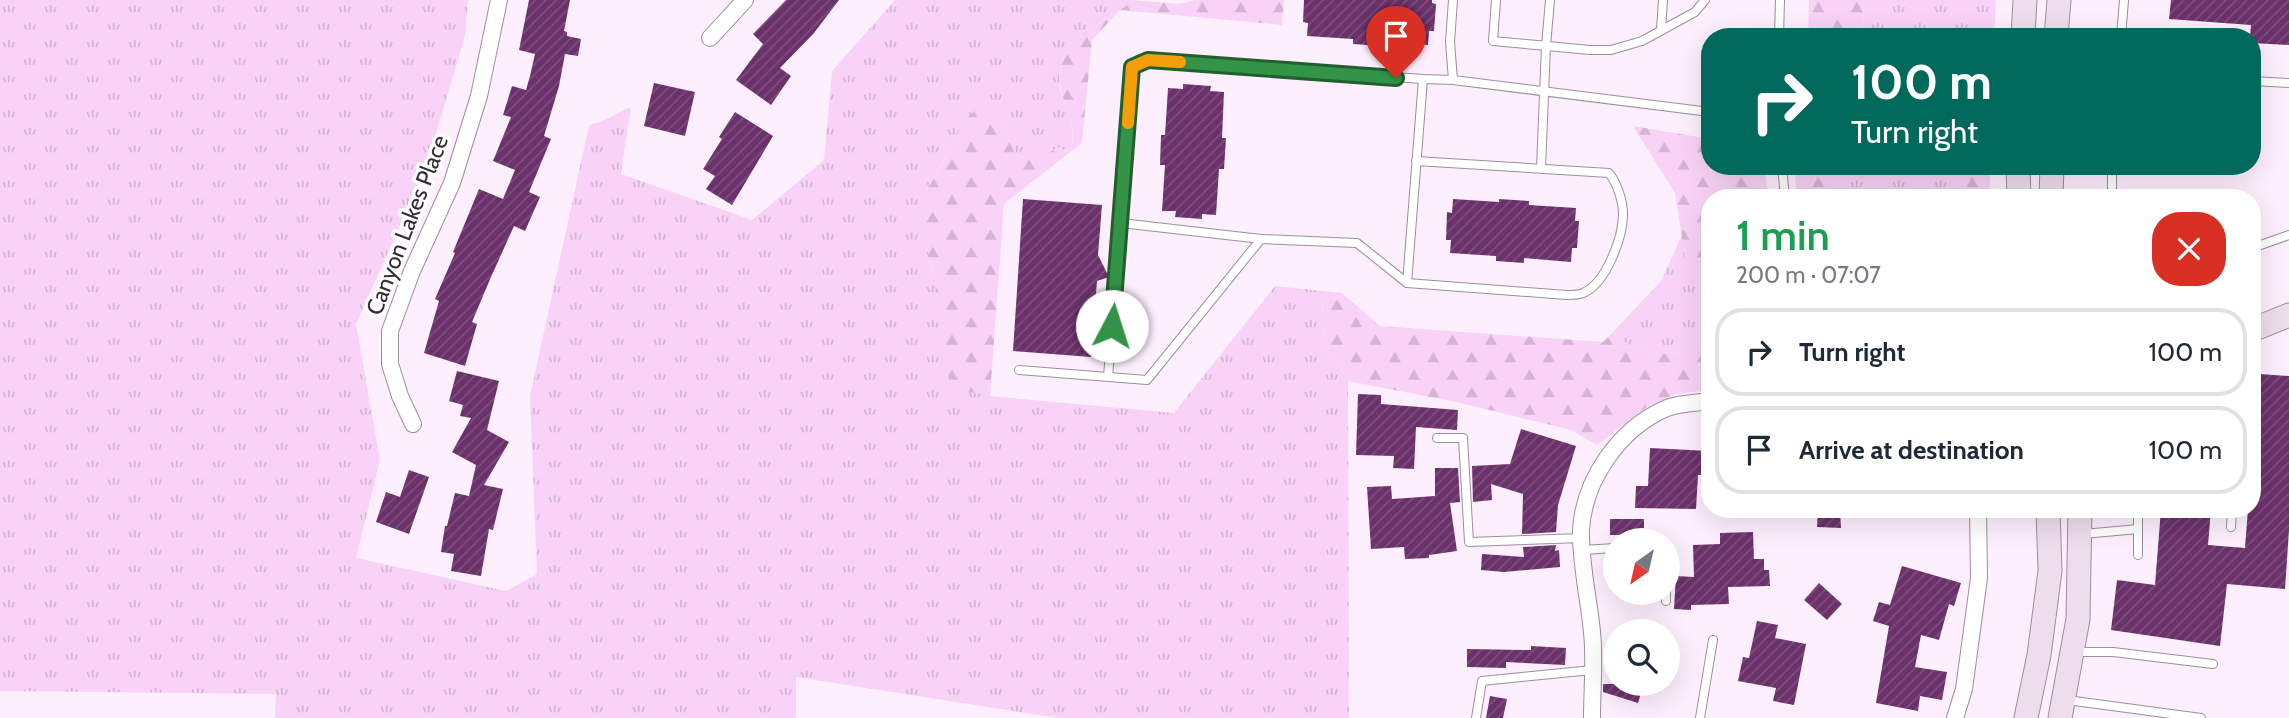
<!DOCTYPE html>
<html lang="en">
<head>
<meta charset="utf-8">
<style>
  :root { --surface:#fff; --page:#f2f2f3; --text:#1f2937; --muted:#747a83; --line:#e0e1e3 }
  body { margin:0; font-family:Cabin,sans-serif; background:var(--page); color:var(--text); height:100vh; display:flex; flex-direction:column; font-size:26px; white-space:nowrap }
  * { box-sizing:border-box; margin:0 }
  p { font-size:23px; color:var(--muted) }
  .icon { flex:none; width:38px; height:38px; fill:none; stroke:currentColor; stroke-width:2; stroke-linecap:round; stroke-linejoin:round }
  .map { position:relative; flex:1; overflow:hidden }
  .side { position:absolute; left:1701px; top:189px; width:560px; height:329px; display:flex; flex-direction:column; background:var(--surface); border-radius:28px; box-shadow:0 7px 28px #0002 }
  .side>* { flex:none }
  .hud { position:absolute; left:1701px; top:28px; width:560px; height:147px; border-radius:28px; box-shadow:0 7px 28px #0002; background:#00695c; color:#fff; overflow:hidden }
  .needle { width:46px; rotate:214deg }
  .fabs { position:absolute; left:1603px; top:528px; display:grid; gap:14px }
  .fabs a { display:grid; place-items:center; width:77px; height:77px; border-radius:50%; background:var(--surface); box-shadow:0 7px 28px #0002; font-size:35px }
  .pin { position:absolute; display:grid; place-items:center; width:60px; height:60px; color:#fff; margin:-72px -30px; border-radius:50% 50% 50% 0; rotate:-45deg; box-shadow:0 0 7px #0007 }
  .pin .icon { rotate:45deg }
  .me { position:absolute; width:77px; margin:-38px; rotate:5deg; stroke-linejoin:round; filter:drop-shadow(0 0 5px #0008) }
  .turn { display:flex; align-items:center; gap:24px; height:147px; padding:0 35px; font-size:32px }
  .turn .icon { width:91px; height:91px; stroke-width:2.5 }
  .turn b { display:block; font-size:49px; line-height:60px }
  .round { display:grid; place-items:center; flex:none; width:74px; height:74px; border-radius:28px; background:var(--page) }
  .head { display:flex; align-items:center; justify-content:space-between; height:119px; padding:0 35px }
  h1 { font-size:42px; font-weight:600; line-height:52px; color:#1e9e55 }
  ul { padding:0; list-style:none }
  li { display:flex; align-items:center; gap:21px; height:88px; margin:0 14px 10px; padding:0 21px; border:4px solid var(--line); border-radius:28px }
  li div { flex:1 }
  li b { display:block; font-size:26px }
  li em { font-style:normal }
  .map>svg:first-child { display:block }
  .grass { fill:url(#grass-tufts) }
  .forest { fill:url(#forest-firs) }
  .building { fill:url(#building-hatch) }
  .lines { fill:none; stroke-linecap:round; stroke-linejoin:round }
  .service-casing { stroke:#9c8e9c; stroke-width:10 }
  .minor-casing { stroke:#9c8e9c; stroke-width:18 }
  .secondary-casing { stroke:#9c8e9c; stroke-width:25 }
  .service { stroke:#fff; stroke-width:8 }
  .minor { stroke:#fff; stroke-width:16 }
  .secondary { stroke:#eedeed; stroke-width:23 }
  .route-casing { stroke:#21602e; stroke-width:18 }
  .route { stroke:#339347; stroke-width:12 }
  .slow { stroke:#f59e0b; stroke-width:12 }
  .labels { text-anchor:middle; dominant-baseline:central; stroke-width:7; stroke-linejoin:round; paint-order:stroke }
  .street-label { font-size:23px; fill:#332d33; stroke:#fff }
</style>
</head>
<body>
<div class="map">
<svg width="2289" height="718" viewBox="0 0 2289 718">
  <defs>
    <pattern id="grass-tufts" width="24" height="20" patternUnits="userSpaceOnUse" patternTransform="scale(1.75)"><rect width="24" height="20" fill="#f9d3f7"/><path d="M3 7l-1-3M5 7V3M7 7l1-3M15 17l-1-3M17 17v-4M19 17l1-3" fill="none" stroke="#d6b5d4"/></pattern>
    <pattern id="forest-firs" width="22" height="20" patternUnits="userSpaceOnUse" patternTransform="scale(1.75)"><rect width="22" height="20" fill="#f9d3f7"/><path d="M5 1l3.5 6h-7zM16 11l3.5 6h-7z" fill="#d6b5d4"/></pattern>
    <pattern id="building-hatch" width="6" height="6" patternUnits="userSpaceOnUse" patternTransform="scale(1.75)"><rect width="6" height="6" fill="#6b316b"/><path d="M-1 1l2-2M0 6l6-6M5 7l2-2" fill="none" stroke="#7c4e7c"/></pattern>
  </defs>
  <rect width="100%" height="100%" fill="#feeffe"/>
  <!-- grass -->
  <g class="grass">
    <path d="M0 0H468L465 36 426 167 356 324 380 460 356 558 506 591 537 574 530 396 589 125C605 122 616 113 631 107L621 174 752 220 824 160 832 71 895 0H1133C1122 9 1110 18 1097 25 1093 27 1087 29 1082 32 1065 43 1054 76 1062 95 1071 118 1076 129 1070 153L1058 147 1050 152 1024 158 1014 152 998 115 962 124 951 148 927 189V246L935 280 938 312 990 396 1174 413 1275 286 1323 291 1322 319 1327 348 1348 381 1349 718H1057L796 677V718H275L276 694 0 691Z"/>
    <polygon points="1863,0 1996,0 1994,37 1864,37"/>
    <polygon points="1831,166 1957,166 1964,198 1845,198 1835,185"/>
    <path d="M1682 235 1685 257 1710 258V349C1685 354 1655 358 1631 346 1625 343 1618 337 1613 332L1661 281Z"/>
  </g>
  <!-- forest -->
  <g class="forest">
    <path d="M1133 0 1179 4 1195 0H1284L1282 25 1120 10 1092 40 1082 143 1004 204 990 396 969 392 946 375 940 350 935 280 927 246 926 227 927 190 951 148 962 124 978 107 998 115 1014 152 1023 158 1050 152 1058 147 1070 153C1076 131 1072 121 1064 100 1055 79 1061 45 1082 32 1087 29 1093 27 1097 25 1110 18 1122 9 1133 0Z"/>
    <polygon points="1809,0 1863,0 1864,37 1808,37"/>
    <polygon points="1633,126 1710,139 1710,166 1765,166 1768,198 1710,198 1710,258 1695,263 1685,257 1675,193"/>
    <polygon points="1794,166 1831,166 1835,185 1845,198 1797,198"/>
    <polygon points="1957,166 1989,166 1991,198 1964,198"/>
    <path d="M1323 291 1342 293 1380 326 1603 342 1613 332C1618 337 1625 343 1631 346 1655 358 1685 354 1710 349V390L1676 394 1647 407 1597 445 1571 430 1461 403 1348 381 1327 348 1322 319Z"/>
  </g>
  <!-- building -->
  <g class="building">
    <polygon points="529,0 570,0 564,31 567,32 567,36 581,39 578,56 565,54 559,86 544,136 551,139 529,192 540,197 525,231 514,226 491,277 472,322 477,324 465,366 424,353 439,301 435,299 455,253 453,252 479,189 503,199 515,170 493,161 511,117 503,115 512,86 526,90 530,76 535,54 519,50"/>
    <polygon points="786,0 839,0 814,33 780,68 791,76 771,105 736,80 763,44 753,34"/>
    <polygon points="1304,0 1432,0 1432,3 1436,4 1434,31 1429,31 1428,45 1381,41 1381,46 1353,44 1353,39 1307,36 1308,23 1303,22"/>
    <polygon points="2171,0 2289,0 2289,45 2252,43 2252,37 2250,37 2251,25 2169,19"/>
    <polygon points="654,83 695,92 685,136 644,126"/>
    <polygon points="1183,84 1211,86 1210,91 1224,92 1222,138 1226,138 1224,169 1219,169 1216,215 1202,214 1202,219 1175,217 1176,211 1162,211 1165,165 1160,165 1161,135 1165,135 1168,88 1183,89"/>
    <polygon points="735,112 773,136 732,205 706,189 715,176 703,169 722,139 719,137"/>
    <polygon points="1023,199 1102,205 1098,255 1109,277 1097,281 1091,357 1013,351"/>
    <polygon points="1453,199 1499,202 1499,199 1529,201 1529,205 1576,208 1575,221 1579,221 1577,248 1572,248 1571,262 1524,258 1524,263 1496,261 1496,256 1450,253 1451,240 1446,240 1447,212 1452,213"/>
    <polygon points="457,371 499,381 487,430 509,442 484,485 503,489 493,530 489,529 481,576 451,571 454,554 441,552 445,526 447,526 455,493 469,496 476,465 452,452 471,418 460,416 463,405 449,401"/>
    <polygon points="2259,374 2289,376 2289,530 2285,589 2227,584 2220,646 2111,630 2117,580 2155,585 2161,509 2211,509 2208,545 2245,548 2248,509 2252,509 2252,452"/>
    <polygon points="1358,394 1381,395 1381,404 1458,410 1457,430 1416,427 1414,469 1393,468 1394,456 1356,455"/>
    <polygon points="1521,429 1576,446 1558,505 1556,532 1522,534 1523,494 1491,484 1492,500 1473,502 1472,466 1510,464"/>
    <polygon points="1650,448 1709,451 1708,475 1698,475 1696,509 1635,508 1636,486 1648,486"/>
    <polygon points="1435,468 1458,468 1460,502 1450,503 1457,551 1429,555 1429,558 1405,559 1404,547 1371,549 1367,487 1391,486 1392,499 1435,496"/>
    <polygon points="409,470 429,477 409,534 376,522 386,492 400,497"/>
    <polygon points="1818,509 1840,509 1841,528 1817,527"/>
    <rect x="1610" y="519" width="34" height="16"/>
    <polygon points="1753,532 1754,559 1764,559 1764,570 1769,570 1770,586 1728,587 1729,604 1691,605 1691,610 1674,609 1676,576 1694,577 1693,545 1720,544 1720,533"/>
    <polygon points="1556,545 1555,551 1559,550 1560,567 1504,572 1481,570 1482,554 1524,557 1523,547"/>
    <polygon points="1902,566 1961,583 1954,606 1949,604 1939,640 1921,635 1915,667 1947,672 1942,700 1920,696 1918,711 1876,703 1889,626 1873,621 1879,602 1890,605"/>
    <polygon points="1819,583 1842,604 1827,620 1804,600"/>
    <polygon points="1757,621 1778,625 1775,638 1806,644 1794,705 1773,701 1776,688 1738,681 1743,657 1749,658"/>
    <polygon points="1531,646 1566,648 1565,665 1506,662 1506,668 1467,667 1467,649 1531,650"/>
    <polygon points="1603,684 1644,684 1638,703 1603,692"/>
    <polygon points="1490,696 1507,699 1503,718 1486,718"/>
  </g>
  <g class="lines">
    <!-- service casing -->
    <g class="service-casing">
      <g id="service">
        <polyline points="1453,0 1450,42 1453,80 1710,112"/>
        <polyline points="1496,0 1493,41 1590,50 1611,50 1642,41 1695,12 1705,0"/>
        <polyline points="1661,30 1663,0"/>
        <polyline points="1779,37 1780,0"/>
        <polyline points="2121,37 2124,0"/>
        <polyline points="2252,81 2289,83"/>
        <polyline points="1782,166 1785,198"/>
        <polyline points="2112,166 2112,198"/>
        <polyline points="1541,168 1546,46 1550,0"/>
        <polyline points="1121,223 1261,239"/>
        <polyline points="2252,248 2289,235"/>
        <polyline points="1407,283 1423,79"/>
        <path d="M1019 370 1147 380 1261 239 1357 243 1407 283 1567 295C1573 295 1579 295 1583 293 1606 284 1623 237 1623 214 1623 201 1617 183 1609 173L1416 161"/>
        <polyline points="1108,377 1132,67 1148,60 1423,79 1453,80"/>
        <polyline points="1437,438 1463,438 1469,542 1582,538"/>
        <polyline points="2138,509 2138,555"/>
        <polyline points="2231,527 2232,509"/>
        <polyline points="2083,534 2138,529"/>
        <polyline points="1583,550 1615,548"/>
        <polyline points="1666,593 1666,601"/>
        <polyline points="2076,652 2113,652 2213,664"/>
        <polyline points="2067,700 2201,718"/>
        <polyline points="1476,718 1482,681 1592,670"/>
        <polyline points="1700,718 1713,640"/>
      </g>
    </g>
    <!-- minor casing -->
    <g class="minor-casing">
      <g id="minor">
        <polyline points="710,38 745,0"/>
        <polyline points="413,424 400,396 390,364 390,331 412,271 452,183 479,96 499,0"/>
        <path d="M1592 718C1592 690 1595 660 1592 632 1589 600 1580 561 1581 530 1584 479 1620 428 1667 408 1680 403 1697 403 1710 401"/>
        <polyline points="1955,718 1964,689 1979,578 1978,509"/>
      </g>
    </g>
    <!-- secondary casing -->
    <g class="secondary-casing">
      <g id="secondary">
        <polyline points="2023,37 2025,0"/>
        <polyline points="2056,37 2059,0"/>
        <polyline points="2018,166 2019,198"/>
        <polyline points="2051,198 2052,166"/>
        <polyline points="2252,330 2289,315"/>
        <polyline points="2026,718 2039,655 2050,571 2048,509"/>
        <polyline points="2060,718 2078,619 2080,509"/>
      </g>
    </g>
    <!-- service -->
    <use href="#service" class="service"/>
    <!-- minor -->
    <use href="#minor" class="minor"/>
    <!-- secondary -->
    <use href="#secondary" class="secondary"/>
  </g>
  <g class="lines">
    <!-- route casing -->
    <g class="route-casing">
      <polyline id="route" points="1112,326 1132,67 1148,60 1396,78"/>
    </g>
    <!-- route -->
    <use href="#route" class="route"/>
    <!-- slow -->
    <polyline class="slow" points="1128,123 1132,67 1148,60 1180,62"/>
  </g>
  <g class="labels">
    <!-- street labels -->
    <g class="street-label">
      <text transform="translate(407 225) rotate(-69)">Canyon Lakes Place</text>
    </g>
  </g>
</svg>
<div class="fabs">
<a><svg class="needle" viewBox="-14 -14 28 28"><path d="M0-13l5 13h-10z" fill="#e53935"/><path d="M0 13l5-13h-10z" fill="#747a83"/></svg></a>
<a><svg class="icon" aria-label="search" viewBox="0 0 24 24"><circle cx="10" cy="10" r="6"/><path d="M15 15l6 6"/></svg></a>
</div>
<div class="pin" style="left:1396px;top:78px;background:#d93025"><svg class="icon" aria-label="arrive" viewBox="0 0 24 24"><path d="M6 21V4h12l-3 4 3 4H6"/></svg></div>
<svg class="me" style="left:1112px;top:326px" viewBox="-20 -20 40 40"><circle r="19" fill="#fff"/><path d="M0-13L10 11 0 6-10 11z" fill="#339347"/></svg>
<div class="hud">
<div class="turn"><svg class="icon" aria-label="right" viewBox="0 0 24 24"><path d="M7 20v-9h11M14 6l5 5-5 5"/></svg><div><b>100 m</b>Turn right</div></div>
</div>
<section class="side">
<div class="head"><div><h1>1 min</h1><p>200 m · 07:07</p></div><a class="round" style="background:#d93025;color:#fff"><svg class="icon" aria-label="close" viewBox="0 0 24 24"><path d="M6 6l12 12M18 6L6 18"/></svg></a></div>
<ul>
<li><svg class="icon" aria-label="right" viewBox="0 0 24 24"><path d="M7 20v-9h11M14 6l5 5-5 5"/></svg><div><b>Turn right</b></div><em>100 m</em></li>
<li><svg class="icon" aria-label="arrive" viewBox="0 0 24 24"><path d="M6 21V4h12l-3 4 3 4H6"/></svg><div><b>Arrive at destination</b></div><em>100 m</em></li>
</ul>
</section>
</div>
</body>
</html>
